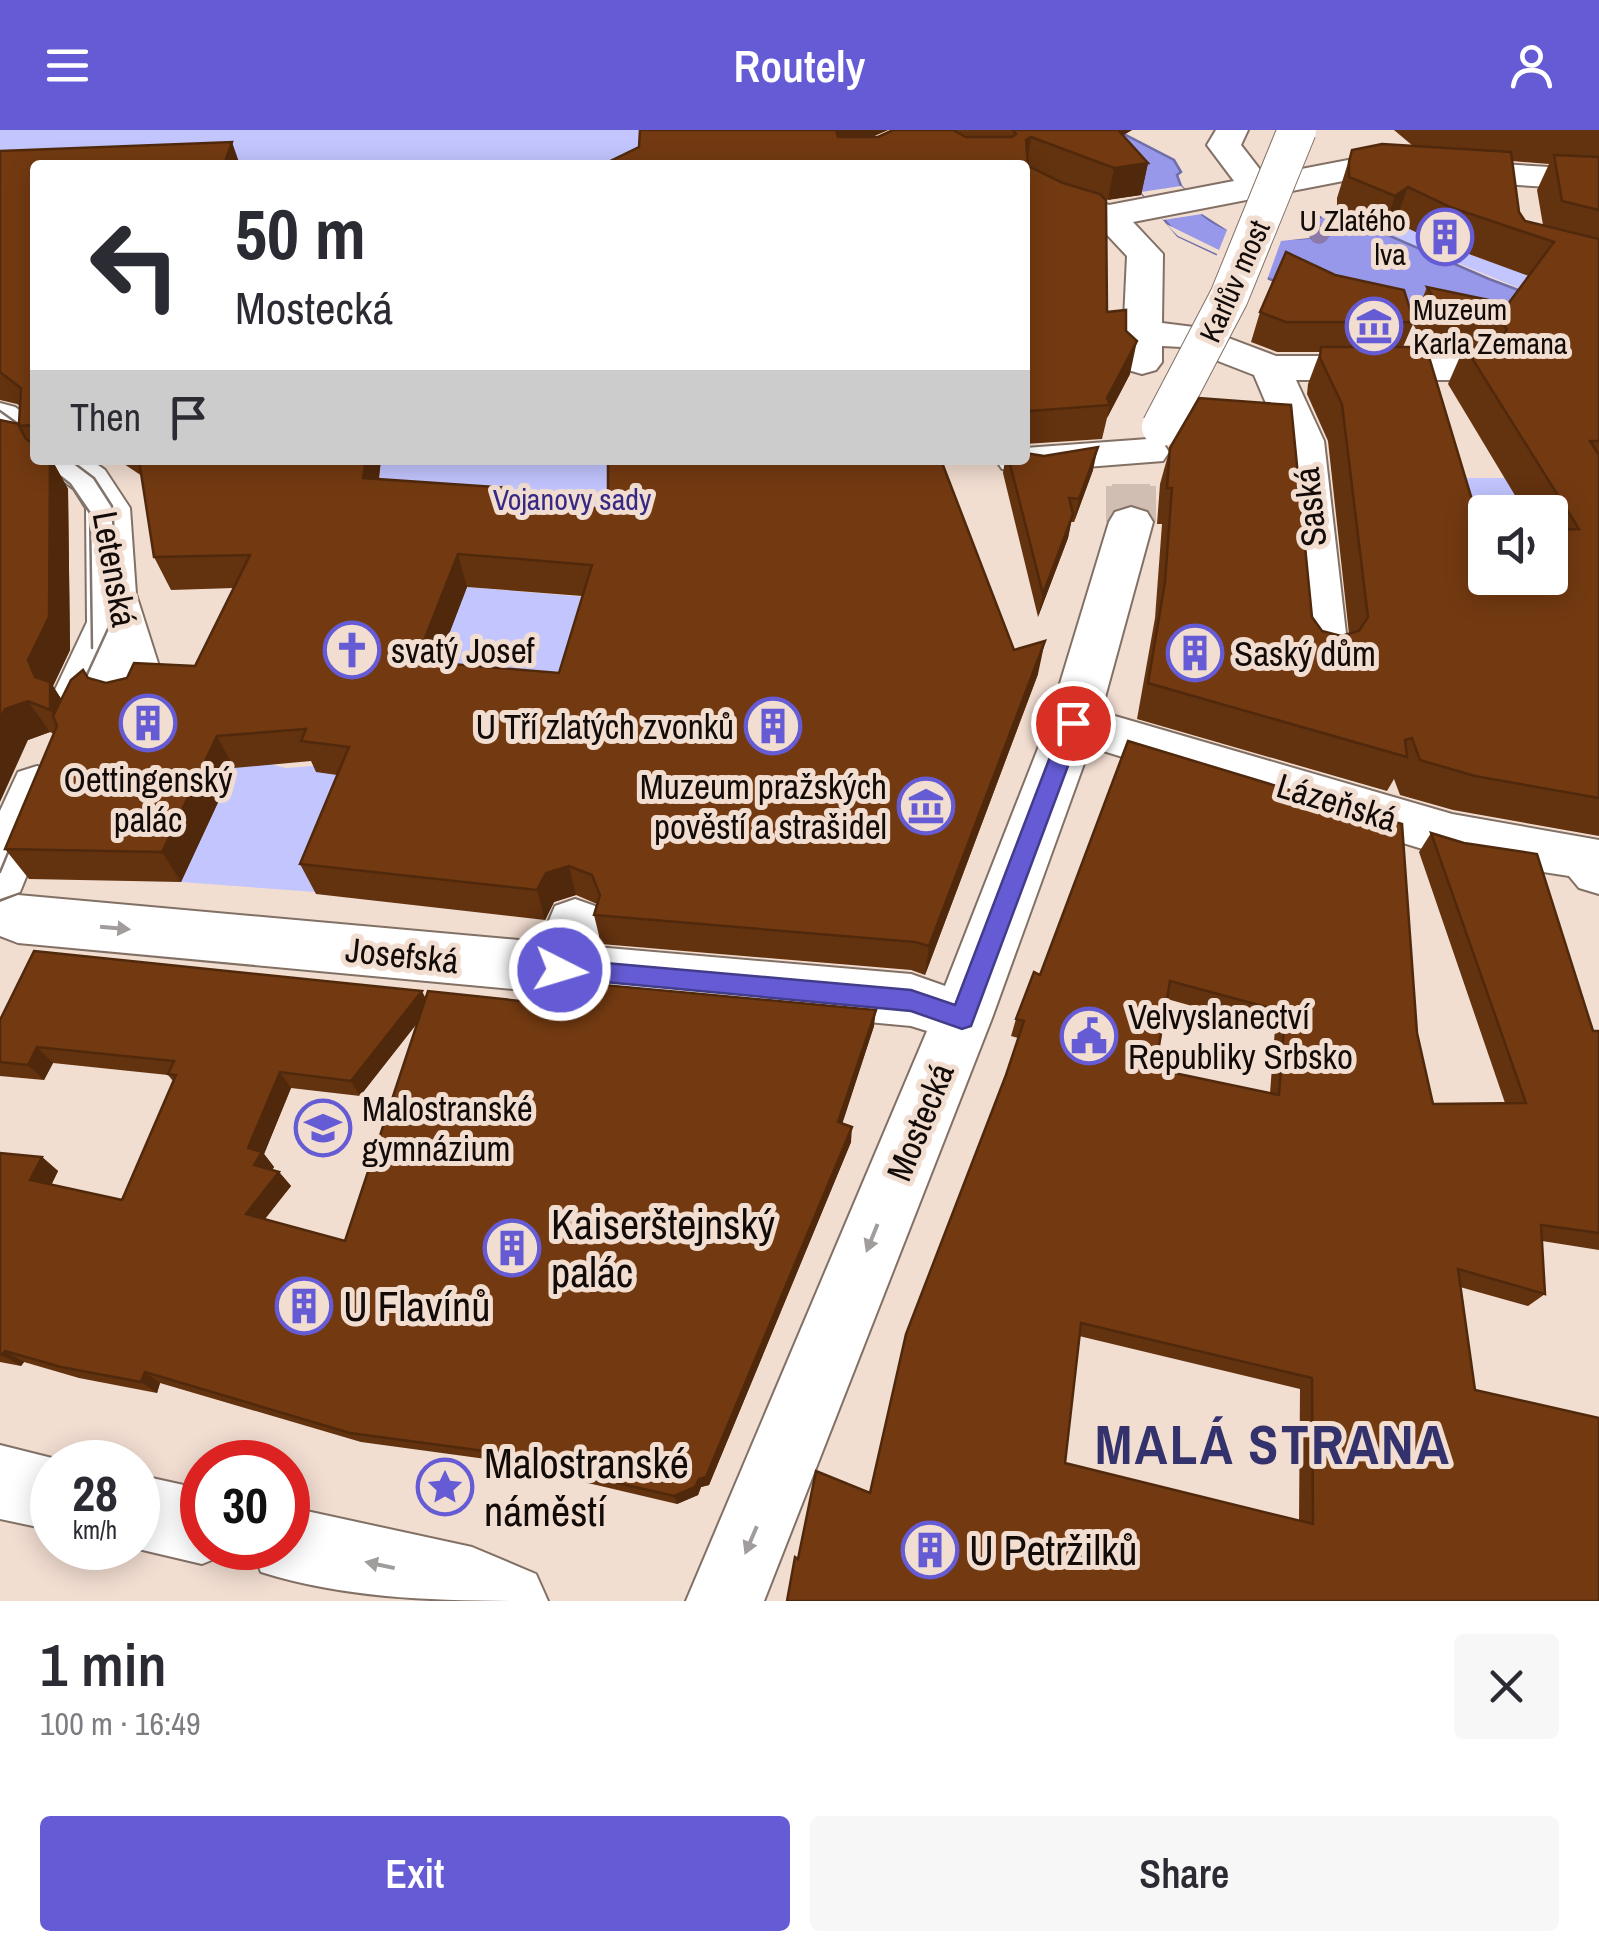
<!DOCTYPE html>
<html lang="en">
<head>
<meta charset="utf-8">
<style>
  :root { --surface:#fff; --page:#f7f7f7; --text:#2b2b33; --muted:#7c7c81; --accent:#655cd5 }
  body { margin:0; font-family:"Archivo Narrow",sans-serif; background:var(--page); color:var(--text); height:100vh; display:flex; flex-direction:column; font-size:38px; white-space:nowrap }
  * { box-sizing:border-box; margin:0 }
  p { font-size:32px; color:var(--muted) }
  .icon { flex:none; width:55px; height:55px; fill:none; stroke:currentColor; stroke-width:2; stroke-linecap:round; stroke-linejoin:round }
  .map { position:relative; height:1471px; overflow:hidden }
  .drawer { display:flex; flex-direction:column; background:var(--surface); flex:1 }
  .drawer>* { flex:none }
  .guide { position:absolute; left:30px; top:30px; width:1000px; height:305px; border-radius:10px; box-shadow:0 5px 25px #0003; background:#fff; color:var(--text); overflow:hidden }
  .fabs { position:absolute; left:1468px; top:365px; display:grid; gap:20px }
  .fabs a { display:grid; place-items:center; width:100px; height:100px; border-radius:10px; background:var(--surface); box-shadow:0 5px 25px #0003; font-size:50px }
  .speed { position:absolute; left:30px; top:1310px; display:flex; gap:20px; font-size:50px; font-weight:700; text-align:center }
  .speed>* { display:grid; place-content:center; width:130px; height:130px; border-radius:50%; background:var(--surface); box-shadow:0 5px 25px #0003; line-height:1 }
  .speed small { font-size:25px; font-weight:400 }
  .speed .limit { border:15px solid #d22; background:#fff; color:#111 }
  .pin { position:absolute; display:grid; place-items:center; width:85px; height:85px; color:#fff; margin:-42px; border:5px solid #fff; border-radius:50%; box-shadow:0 2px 10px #0007 }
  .me { position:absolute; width:110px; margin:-55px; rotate:95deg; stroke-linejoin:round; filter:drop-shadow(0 0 8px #0008) }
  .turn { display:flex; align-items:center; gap:35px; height:210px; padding:0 40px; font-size:45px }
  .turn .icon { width:130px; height:130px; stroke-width:2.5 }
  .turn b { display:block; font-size:70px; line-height:85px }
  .then { display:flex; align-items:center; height:95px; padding:0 40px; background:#0003; gap:20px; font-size:38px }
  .round { display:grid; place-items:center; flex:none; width:105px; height:105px; border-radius:10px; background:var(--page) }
  .headline { display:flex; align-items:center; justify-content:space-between; height:170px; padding:0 40px }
  h1 { font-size:60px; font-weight:600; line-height:75px }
  .button { display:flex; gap:20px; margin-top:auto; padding:20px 40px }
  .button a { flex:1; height:115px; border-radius:10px; background:var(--accent); color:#fff; font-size:40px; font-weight:600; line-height:115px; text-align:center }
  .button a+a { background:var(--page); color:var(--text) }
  header { display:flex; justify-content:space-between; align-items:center; height:130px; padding:0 40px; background:var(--accent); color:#fff; font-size:45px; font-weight:600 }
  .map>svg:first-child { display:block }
  .green { fill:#c2c5fe }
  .water { fill:#9798ea; stroke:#6f6ea6; stroke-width:2.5 }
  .pier { fill:#f2ddd1 }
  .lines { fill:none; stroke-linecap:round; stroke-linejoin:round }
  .minor-tunnel-far1 { stroke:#d0beb3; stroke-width:38; stroke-dasharray:38 19; stroke-linecap:butt }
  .minor-tunnel { stroke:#d0beb3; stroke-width:50; stroke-dasharray:50 25; stroke-linecap:butt }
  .minor-casing { stroke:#827065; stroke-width:4 }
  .minor { fill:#fff; fill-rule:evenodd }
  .tram { stroke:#83756d; stroke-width:2.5 }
  .minor-bridge-casing { stroke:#827065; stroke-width:40; stroke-linecap:butt }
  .minor-bridge { stroke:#fff; stroke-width:38 }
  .tree { fill:#8b7aa8 }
  .wall { fill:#63320f; fill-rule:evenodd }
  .shaded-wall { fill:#50290c }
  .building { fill:#733a11; stroke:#50290c; stroke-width:2.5; fill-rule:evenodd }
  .oneway { fill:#a09d9c }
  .route { fill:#655cd5; stroke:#423c8a; stroke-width:2.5 }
  .labels { text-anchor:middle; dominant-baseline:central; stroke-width:10; stroke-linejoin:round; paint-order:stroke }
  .far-poi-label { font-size:30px; fill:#120b08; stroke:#f2ddd1; text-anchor:end }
  .far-street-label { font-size:30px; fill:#120b08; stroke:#f2ddd1 }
  .far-park-label { font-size:30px; fill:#362986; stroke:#f2ddd1 }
  .street-label { font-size:35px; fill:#120b08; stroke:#f2ddd1 }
  .poi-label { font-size:35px; fill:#120b08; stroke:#f2ddd1; text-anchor:start }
  .near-poi-label { font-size:42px; fill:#120b08; stroke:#f2ddd1; text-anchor:start }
  .near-district-label { font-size:55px; font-weight:bold; letter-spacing:2.5px; fill:#34326d; stroke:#f2ddd1 }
</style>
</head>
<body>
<header><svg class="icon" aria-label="menu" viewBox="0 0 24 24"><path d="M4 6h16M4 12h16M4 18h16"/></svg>Routely<svg class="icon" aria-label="person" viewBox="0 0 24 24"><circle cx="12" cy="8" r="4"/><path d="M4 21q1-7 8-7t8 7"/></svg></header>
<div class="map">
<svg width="1599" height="1471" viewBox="0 0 1599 1471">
  <rect width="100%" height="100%" fill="#f2ddd1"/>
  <!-- green -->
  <g class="green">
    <polygon points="0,0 761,0 645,35 35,35 0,53"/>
    <polygon points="1395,92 1436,112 1536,148 1582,184 1382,102"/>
    <polygon points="381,330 612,330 616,412 372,394"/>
    <polygon points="1437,348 1510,348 1525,382 1485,382 1485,448 1498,533"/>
    <polygon points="467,457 598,468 565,575 426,564"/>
    <polygon points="239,626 286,638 341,634 316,762 181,752"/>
  </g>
  <!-- water -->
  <path class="water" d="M1116 0 1174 30 1181 42 1177 45 1181 56 1207 83 1203 85C1238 113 1283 111 1326 106L1301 94 1335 82 1489 149 1582 184 1511 215 1325 175 1178 106 1141 62Z"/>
  <!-- pier -->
  <polygon class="pier" points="1181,56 1224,95 1283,106 1310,103 1298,97 1297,91 1328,106 1281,111 1266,153 1216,129 1217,124 1178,106 1166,94 1219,120 1227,100 1202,84 1163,90 1141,62"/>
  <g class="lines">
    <!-- minor-tunnel-far1 -->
    <polyline class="minor-tunnel-far1" points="1131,354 1131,359"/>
    <!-- minor-tunnel -->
    <polyline class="minor-tunnel" points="1131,356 1131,392"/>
    <!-- minor casing -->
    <g class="minor-casing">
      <g id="minor">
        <polygon points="1216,0 1248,0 1241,15 1265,46 1369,26 1599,40 1599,60 1369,46 1133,92 1163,124 1162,193 1202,198 1276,226 1467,226 1481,230 1487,238 1481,246 1467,250 1296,250 1324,311 1348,521 1341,533 1324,538 1307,533 1300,521 1282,311 1254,245 1182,217 1162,216 1162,232 1156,240 1142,244 1128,240 1122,232 1127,126 1096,93 1059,82 1025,65 1025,42 1109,75 1234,51 1207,15"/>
        <polygon points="0,273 15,277 35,291 35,324 20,320 0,306"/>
        <polygon points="1148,309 1163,313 1169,322 1163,331 1086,337 1039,346 1002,339 996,330 1025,330 1025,318"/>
        <polygon points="41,330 91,330 105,340 130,378 136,464 158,533 145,576 127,581 109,576 103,564 96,577 78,582 60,577 53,564 87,492 86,378 74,359 47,339"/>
        <polygon points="1131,377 1147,382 1153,392 1101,582 1452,684 1599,710 1599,764 1579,758 1569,746 1452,728 1090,617 992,888 764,1471 686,1471 927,901 911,896 18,813 0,806 0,772 18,765 540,812 555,776 575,769 595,776 603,793 596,817 911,844 945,856 1048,593 1109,392 1115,382"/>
        <polygon points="37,636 56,642 63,656 20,762 0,769 0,681 18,642"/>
        <polygon points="0,1315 68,1332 52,1332 52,1400 0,1389"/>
        <polygon points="138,1345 202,1359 202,1418 231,1418 229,1423 202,1434 134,1418 138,1418"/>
        <path d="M288 1377 472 1417 536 1444 548 1471C451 1471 353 1471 261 1442L251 1418H288Z"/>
      </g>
    </g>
    <!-- minor -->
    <use href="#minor" class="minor"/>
    <!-- tram -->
    <g class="tram">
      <polyline points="0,281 35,306"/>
      <polyline points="39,330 70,354 90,383 92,518"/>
      <polyline points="70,330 94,348 112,376 117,447 111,492 78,564"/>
      <polyline points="0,742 19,696"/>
    </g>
    <!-- minor-bridge casing -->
    <g class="minor-bridge-casing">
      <polyline id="minor-bridge" points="1161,297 1229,167 1297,0"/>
    </g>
    <!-- minor-bridge -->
    <use href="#minor-bridge" class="minor-bridge"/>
  </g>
  <!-- trees -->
  <circle class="tree" cx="1319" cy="104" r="10"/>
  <!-- wall -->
  <g class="wall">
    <polygon points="888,0 872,7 968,7 954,0 1132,0 1123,5 1148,33 1141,65 1105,70 1107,182 1126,201 1130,244 1107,288 1102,309 1025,314 1025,35 602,35"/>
    <path d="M1394 0H1599V706L1453 680 1400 665 1394 649 1387 661 1137 589 1155 488 1162 394H1157L1160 354 1170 318 1312 487 1322 501 1341 506 1349 504 1328 311 1307 264 1308 254 1320 222H1277L1251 212 1260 182 1413 192 1427 157 1508 174 1529 146 1436 112 1395 92 1382 102 1337 83V68L1352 20 1413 16ZM1512 31 1549 34 1537 60 1543 95 1525 91 1519 82ZM1413 194 1429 222H1462L1448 254 1525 382H1550V448L1482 403 1403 217Z"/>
    <path d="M0 21 35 35V330H52L68 359 70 520 53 556 61 569 88 548 106 553 195 536 234 458 171 460 154 427 142 346 118 330H381L379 349 510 358 513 372 1014 520 1038 544 925 845 911 840 601 814 594 785 597 774 576 765 554 772 545 790 316 764 300 734 337 645 316 642 311 631 234 638 181 752 29 749 5 719 54 604 50 602 28 610 19 294 20 276 17 274 0 270ZM467 457 582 466 559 543 438 533Z"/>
    <polygon points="1005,330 1025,330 1093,340 1074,392 1071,392 1068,408 1038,487 1003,343"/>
    <path d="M1128 611 1417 903 1433 974 1505 973 1419 722 1431 703 1593 901H1599V1120L1542 1111 1545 1164 1528 1176 1460 1157 1475 1260 1599 1471 798 1429 870 1363 1018 908 1011 906 1016 889 1040 845ZM1167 869 1275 899 1270 963 1155 939ZM1079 1206 1300 1259 1299 1391 1065 1333Z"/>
    <path d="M426 868 874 896 842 993 851 1012 709 1355 701 1357 698 1365 677 1374 541 1342 537 1336 361 1312 160 1253 157 1263 79 1248 24 1232 21 1236 0 1232V1023L42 1027 58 1041 51 1055 122 1070 173 951 168 945 53 933 44 950 0 946V890ZM417 893 345 1111 264 1089 291 1056 279 1042 272 1040 274 1037 264 1024 291 958 360 966Z"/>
  </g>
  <!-- shaded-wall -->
  <g class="shaded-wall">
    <polygon points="836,0 888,0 852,15 834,32"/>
    <polygon points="1119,0 1132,0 1117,9"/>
    <polygon points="1031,7 1026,38 1026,10"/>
    <polygon points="232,12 240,35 224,35"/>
    <polygon points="1148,33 1141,65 1108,70 1114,38"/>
    <polygon points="1408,57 1395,92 1382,102 1395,66"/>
    <polygon points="1137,211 1130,244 1107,288 1110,275 1107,268"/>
    <polygon points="1098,317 1093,340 1074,392 1079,369"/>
    <polygon points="50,330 52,330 68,359 70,520 53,556 71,584 71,612 50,580 28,530"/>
    <polygon points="366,330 381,330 374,382 363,348"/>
    <polygon points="510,358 517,392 505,371"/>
    <polygon points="1073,384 1068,408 1038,487 1043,464"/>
    <polygon points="458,424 467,457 426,564 416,531"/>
    <polygon points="1045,511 1038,544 925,845 929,816"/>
    <polygon points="28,571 50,602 28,610 0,672 0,589 5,579"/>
    <polygon points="217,606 234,638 181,752 162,722"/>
    <polygon points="569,736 576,765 554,772 545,790 537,760 546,743"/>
    <polygon points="422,861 430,877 360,966 351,951"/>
    <polygon points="876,880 874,896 838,1007 838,992"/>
    <polygon points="37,917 53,933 44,950 28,935"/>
    <polygon points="280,942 291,958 264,1024 274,1037 266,1049 254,1035 248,1018"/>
    <polygon points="852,997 851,1012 709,1355 701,1357 698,1365 677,1374 674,1366"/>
    <polygon points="42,1027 58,1041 47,1064 30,1050"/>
    <polygon points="279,1042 291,1056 258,1098 246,1084"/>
    <polygon points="5,1221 24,1232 21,1236 2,1225"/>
    <polygon points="145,1242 160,1253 157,1263 141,1252"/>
  </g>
  <!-- building -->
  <g class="building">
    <polygon points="640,0 836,0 838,7 878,7 893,0 953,0 966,7 1012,7 1016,4 1013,0 1118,0 1148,33 1114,38 1031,7 1026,10 1028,36 1063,53 1100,64 1106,70 1107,182 1126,180 1126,201 1137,211 1107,268 1110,275 1030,281 1027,293 1025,293 1025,35 602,35 639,17"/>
    <polygon points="232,12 224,35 35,35 35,295 19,296 26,309 35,315 35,330 50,330 49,487 28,530 35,547 50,552 50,580 28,571 5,579 0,589 0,290 19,294 21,258 0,242 0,21"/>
    <polygon points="1382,14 1511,22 1519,82 1525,91 1599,109 1599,311 1590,311 1599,325 1599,668 1475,646 1420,630 1412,608 1405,610 1407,627 1148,553 1165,452 1172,358 1167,358 1170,318 1199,268 1291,275 1312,487 1322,501 1341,506 1359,501 1368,487 1342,274 1320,228 1321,217 1426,217 1482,403 1485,403 1485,448 1550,448 1550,400 1579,399 1465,217 1499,213 1507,199 1499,190 1485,186 1445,186 1427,157 1508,174 1554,112 1450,77 1408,57 1395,66 1349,47 1349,32 1352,20"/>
    <polygon points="1554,25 1599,27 1599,80 1562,71"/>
    <polygon points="1286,122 1335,145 1404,160 1414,192 1286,192 1260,182"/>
    <polygon points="1098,317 1079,369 1069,368 1073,384 1043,464 1009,330 1025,330 1025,323 1044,326"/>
    <path d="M139 330H366L363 348 510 358 505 371 608 379V330H941L1014 520 1045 511 929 816 915 812 594 785 600 765 592 745 569 736 546 743 537 760 300 734 349 617 301 611 306 599 217 606 162 722 5 719 57 596 53 586 71 550 83 540 88 548 106 553 127 548 134 533 195 536 250 425 154 427ZM458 424 592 435 559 543 416 531Z"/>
    <path d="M1128 611 1402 694 1417 903 1433 974 1526 973 1431 703 1464 713 1537 724 1593 901H1599V1103L1541 1095 1545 1164 1458 1139 1475 1260 1599 1288V1471H787L795 1427 798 1429 816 1341 870 1363 906 1204 1006 945 1024 891 1016 889 1034 842 1040 845ZM1170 851 1285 882 1279 965 1155 939ZM1081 1193 1312 1248 1313 1394 1065 1333Z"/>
    <polygon points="34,821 422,861 351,951 280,942 248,1018 262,1022 254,1035 279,1042 246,1084 345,1111 428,861 576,877 582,853 876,880 838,992 852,997 706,1347 699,1349 695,1357 674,1366 535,1334 537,1328 350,1303 145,1242 141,1252 61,1237 5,1221 2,1225 0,1224 0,1023 42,1027 30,1050 122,1070 176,945 168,944 174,931 37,917 28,935 0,932 0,890"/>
  </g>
  <!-- one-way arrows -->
  <defs><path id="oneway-solid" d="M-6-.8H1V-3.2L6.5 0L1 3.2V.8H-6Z" transform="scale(2.5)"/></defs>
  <g class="oneway">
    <use href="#oneway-solid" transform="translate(115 798) rotate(5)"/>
    <use href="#oneway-solid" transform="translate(872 1108) rotate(112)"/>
    <use href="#oneway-solid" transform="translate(751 1410) rotate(113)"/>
    <use href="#oneway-solid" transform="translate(380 1435) rotate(-168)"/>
  </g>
  <!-- route -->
  <polygon class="route" points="1073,585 1084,593 971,896 962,899 911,881 552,847 548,840 552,832 560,829 911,860 955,875 1063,593"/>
  <!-- icons -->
  <defs>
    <g id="building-ring" transform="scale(2.875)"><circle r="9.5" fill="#f2ddd1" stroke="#655cd5" stroke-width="1.5"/><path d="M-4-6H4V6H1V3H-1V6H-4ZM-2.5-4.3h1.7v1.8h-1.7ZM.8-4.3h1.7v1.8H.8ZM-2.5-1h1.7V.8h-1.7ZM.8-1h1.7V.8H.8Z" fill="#655cd5"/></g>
    <g id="museum-ring" transform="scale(2.875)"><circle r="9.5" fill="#f2ddd1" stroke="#655cd5" stroke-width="1.5"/><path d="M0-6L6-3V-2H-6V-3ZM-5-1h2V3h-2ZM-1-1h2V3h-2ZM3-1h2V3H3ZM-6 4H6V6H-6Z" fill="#655cd5"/></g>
    <g id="church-ring" transform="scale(2.875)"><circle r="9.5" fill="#f2ddd1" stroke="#655cd5" stroke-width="1.5"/><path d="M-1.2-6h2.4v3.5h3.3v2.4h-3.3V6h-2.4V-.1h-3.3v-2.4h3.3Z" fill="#655cd5"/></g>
    <g id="civic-ring" transform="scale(2.875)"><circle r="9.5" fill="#f2ddd1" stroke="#655cd5" stroke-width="1.5"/><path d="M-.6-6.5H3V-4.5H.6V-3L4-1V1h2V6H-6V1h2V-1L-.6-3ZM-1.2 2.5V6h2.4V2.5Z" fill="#655cd5"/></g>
    <g id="school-ring" transform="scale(2.875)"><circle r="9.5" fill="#f2ddd1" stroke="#655cd5" stroke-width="1.5"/><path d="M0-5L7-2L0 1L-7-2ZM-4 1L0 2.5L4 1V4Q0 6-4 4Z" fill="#655cd5"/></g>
    <g id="sight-ring" transform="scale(2.875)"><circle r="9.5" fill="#f2ddd1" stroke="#655cd5" stroke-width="1.5"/><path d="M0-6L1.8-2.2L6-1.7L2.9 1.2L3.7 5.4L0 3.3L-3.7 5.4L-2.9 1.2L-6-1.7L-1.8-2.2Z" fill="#655cd5"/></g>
  </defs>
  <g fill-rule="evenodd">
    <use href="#building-ring" x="1445" y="107"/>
    <use href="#museum-ring" x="1374" y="196"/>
    <use href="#church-ring" x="352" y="520"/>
    <use href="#building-ring" x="1195" y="523"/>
    <use href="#building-ring" x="148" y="593"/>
    <use href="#building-ring" x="773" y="596"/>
    <use href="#museum-ring" x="926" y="676"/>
    <use href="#civic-ring" x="1089" y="906"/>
    <use href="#school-ring" x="323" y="998"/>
    <use href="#building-ring" x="512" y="1118"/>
    <use href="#building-ring" x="304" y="1176"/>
    <use href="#sight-ring" x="445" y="1357"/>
    <use href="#building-ring" x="930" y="1420"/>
  </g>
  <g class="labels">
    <!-- far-poi labels -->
    <g class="far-poi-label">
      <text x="1406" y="90">U Zlatého<tspan x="1406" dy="34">lva</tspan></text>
      <text x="1413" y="179" text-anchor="start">Muzeum<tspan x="1413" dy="34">Karla Zemana</tspan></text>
    </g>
    <!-- far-street labels -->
    <g class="far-street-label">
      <text transform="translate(1234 151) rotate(-66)">Karlův most</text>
    </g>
    <!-- far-park labels -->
    <g class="far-park-label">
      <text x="572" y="369">Vojanovy sady</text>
    </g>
    <!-- street labels -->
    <g class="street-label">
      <text transform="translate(1310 377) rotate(-96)">Saská</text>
      <text transform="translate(115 439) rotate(80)">Letenská</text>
      <text transform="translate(1337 672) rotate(17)">Lázeňská</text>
      <text transform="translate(402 825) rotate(6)">Josefská</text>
      <text transform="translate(920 992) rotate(-68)">Mostecká</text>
    </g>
    <!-- poi labels -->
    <g class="poi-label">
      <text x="391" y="520">svatý Josef</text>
      <text x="1234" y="523">Saský dům</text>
      <text x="734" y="596" text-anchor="end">U Tří zlatých zvonků</text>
      <text x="148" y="649" text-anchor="middle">Oettingenský<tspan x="148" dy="40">palác</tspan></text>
      <text x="887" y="656" text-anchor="end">Muzeum pražských<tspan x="887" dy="40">pověstí a strašidel</tspan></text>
      <text x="1128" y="886">Velvyslanectví<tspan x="1128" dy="40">Republiky Srbsko</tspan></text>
      <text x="362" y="978">Malostranské<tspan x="362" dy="40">gymnázium</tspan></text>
    </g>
    <!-- near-poi labels -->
    <g class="near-poi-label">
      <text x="551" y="1094">Kaiserštejnský<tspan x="551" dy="48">palác</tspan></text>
      <text x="343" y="1176">U Flavínů</text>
      <text x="484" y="1333">Malostranské<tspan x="484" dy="48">náměstí</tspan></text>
      <text x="969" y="1420">U Petržilků</text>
    </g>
    <!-- near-district labels -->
    <g class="near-district-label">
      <text x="1273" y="1314">MALÁ STRANA</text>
    </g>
  </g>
</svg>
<div class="fabs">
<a><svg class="icon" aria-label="sound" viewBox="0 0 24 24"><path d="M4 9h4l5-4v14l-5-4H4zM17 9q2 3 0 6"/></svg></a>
</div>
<div class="speed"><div>28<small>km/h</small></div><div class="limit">30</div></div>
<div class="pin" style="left:1073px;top:593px;background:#d93025"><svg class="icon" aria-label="arrive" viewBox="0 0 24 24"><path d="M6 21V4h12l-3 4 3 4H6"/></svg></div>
<svg class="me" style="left:560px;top:840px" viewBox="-20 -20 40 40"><circle r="17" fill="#655cd5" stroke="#fff" stroke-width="3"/><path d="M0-11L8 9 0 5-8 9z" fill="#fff"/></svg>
<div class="guide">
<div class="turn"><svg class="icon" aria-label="left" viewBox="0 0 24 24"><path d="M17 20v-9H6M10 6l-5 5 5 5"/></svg><div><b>50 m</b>Mostecká</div></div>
<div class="then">Then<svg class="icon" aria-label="arrive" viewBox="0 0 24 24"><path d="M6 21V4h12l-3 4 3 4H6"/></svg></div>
</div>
</div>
<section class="drawer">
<div class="headline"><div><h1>1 min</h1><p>100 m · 16:49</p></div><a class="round"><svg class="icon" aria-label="close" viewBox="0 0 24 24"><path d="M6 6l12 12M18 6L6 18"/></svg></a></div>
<div class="button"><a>Exit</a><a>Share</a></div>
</section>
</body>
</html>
